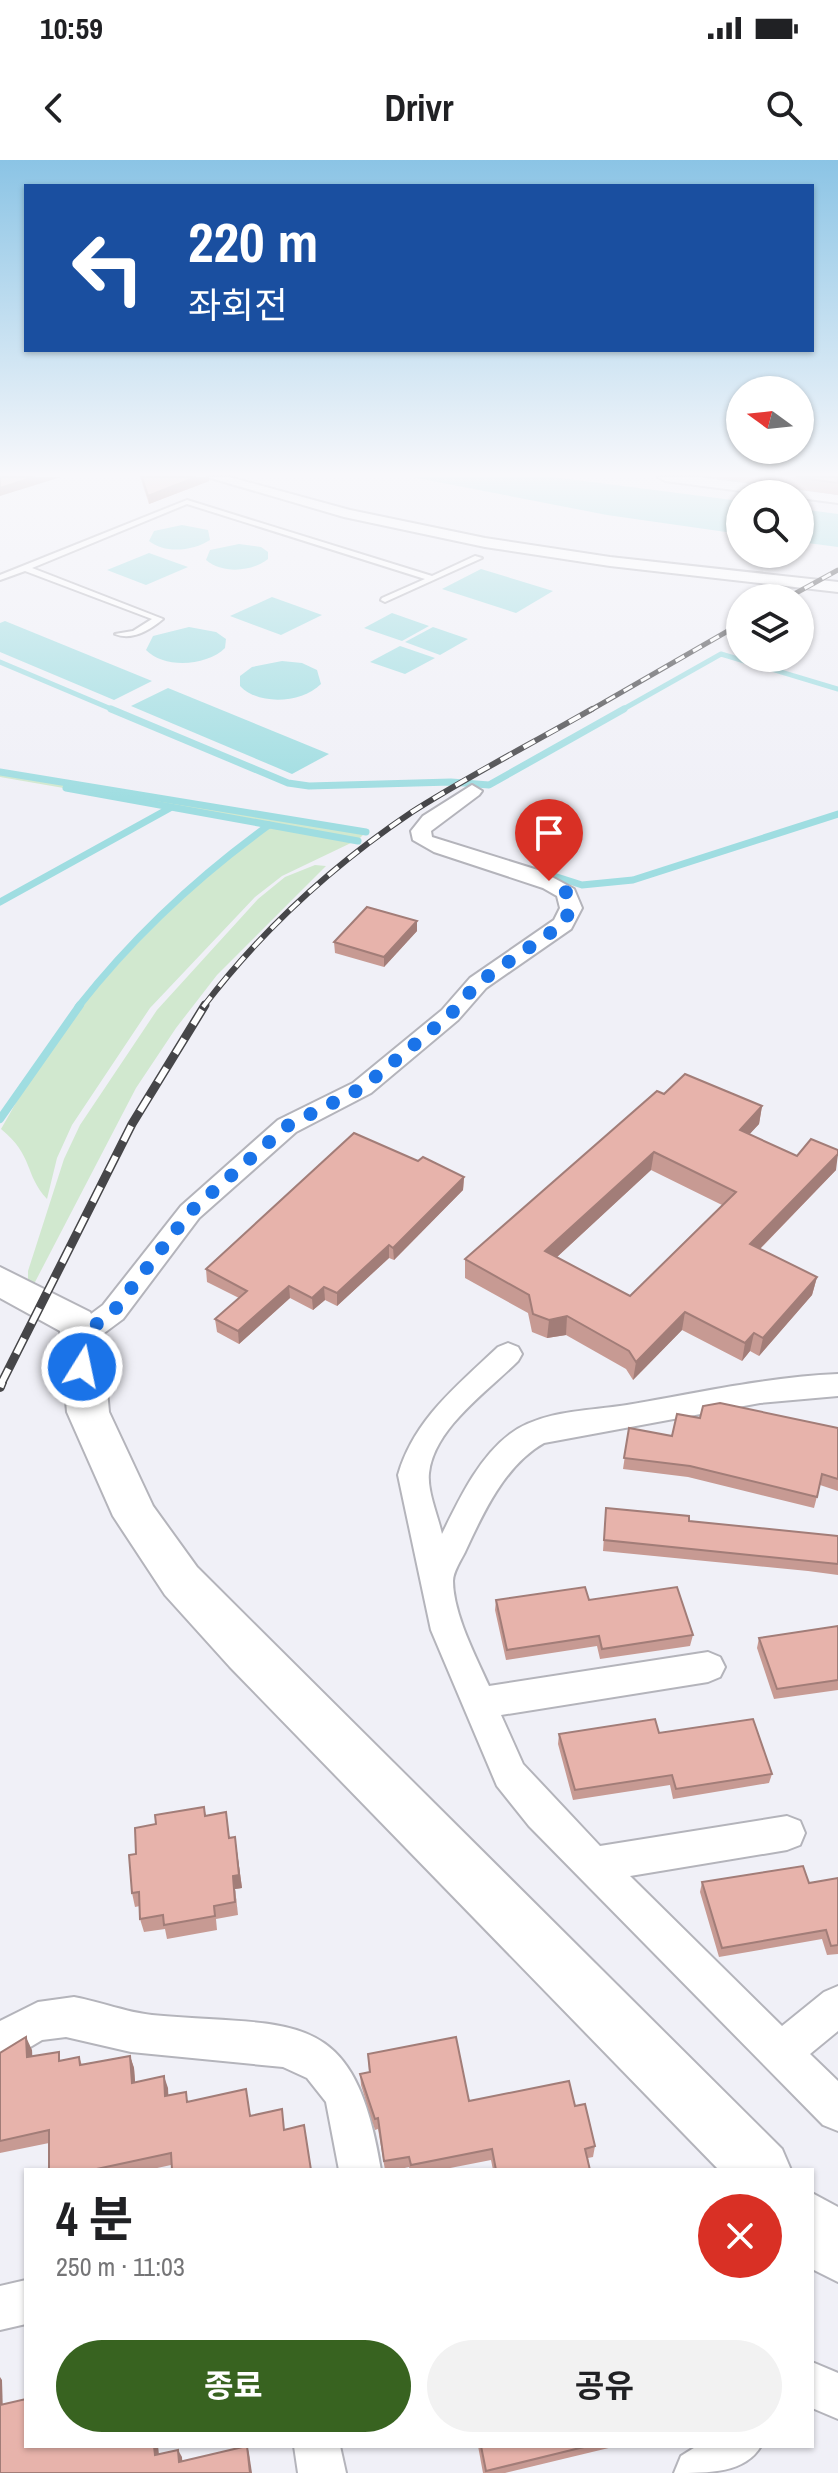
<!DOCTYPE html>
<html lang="ko">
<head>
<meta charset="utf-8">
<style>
  :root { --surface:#fff; --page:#f2f2f2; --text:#202124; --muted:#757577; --accent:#386320 }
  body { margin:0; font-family:"Archivo Narrow","Noto Sans KR",sans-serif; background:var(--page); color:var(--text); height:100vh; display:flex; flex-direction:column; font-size:30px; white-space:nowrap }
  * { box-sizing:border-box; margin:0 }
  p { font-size:26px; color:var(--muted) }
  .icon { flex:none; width:44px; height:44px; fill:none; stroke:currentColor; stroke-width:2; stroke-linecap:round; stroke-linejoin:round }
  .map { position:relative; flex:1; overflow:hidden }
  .side { position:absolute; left:24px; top:2008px; width:790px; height:280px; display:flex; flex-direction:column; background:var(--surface); border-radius:0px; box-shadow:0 2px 6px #0004 }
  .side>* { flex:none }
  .banner { position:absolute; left:24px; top:24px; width:790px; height:168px; border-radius:0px; box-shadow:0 2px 6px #0004; background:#1a4fa0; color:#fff; overflow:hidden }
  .needle { width:52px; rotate:285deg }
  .controls { position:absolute; left:726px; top:216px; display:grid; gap:16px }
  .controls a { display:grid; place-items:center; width:88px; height:88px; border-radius:50%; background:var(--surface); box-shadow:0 2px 6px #0004; font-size:40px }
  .pin { position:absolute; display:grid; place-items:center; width:68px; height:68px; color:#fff; margin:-82px -34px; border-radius:50% 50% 50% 0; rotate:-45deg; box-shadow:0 0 8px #0007 }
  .pin .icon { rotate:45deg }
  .me { position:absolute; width:88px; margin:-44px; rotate:10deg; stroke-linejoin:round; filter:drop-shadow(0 0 6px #0008) }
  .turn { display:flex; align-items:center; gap:28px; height:168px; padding:0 32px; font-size:36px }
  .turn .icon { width:104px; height:104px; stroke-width:2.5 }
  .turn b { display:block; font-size:56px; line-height:68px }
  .round { display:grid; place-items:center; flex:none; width:84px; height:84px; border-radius:42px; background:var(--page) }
  .headline { display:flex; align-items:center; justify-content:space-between; height:136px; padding:0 32px }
  h1 { font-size:48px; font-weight:700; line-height:60px }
  .action { display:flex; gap:16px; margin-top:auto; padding:16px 32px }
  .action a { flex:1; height:92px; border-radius:48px; background:var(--accent); color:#fff; font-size:32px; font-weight:700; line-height:92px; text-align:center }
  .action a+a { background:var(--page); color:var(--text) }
  .status { display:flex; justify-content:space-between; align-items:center; height:56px; padding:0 40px; background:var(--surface); direction:ltr }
  .status svg { height:22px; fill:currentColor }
  header { display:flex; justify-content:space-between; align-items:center; height:104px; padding:0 32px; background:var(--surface); font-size:36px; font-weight:700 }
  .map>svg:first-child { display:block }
  .green { fill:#d1e8cf }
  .water { fill:#9fdde1 }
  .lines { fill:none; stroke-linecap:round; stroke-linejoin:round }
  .stream-far2 { stroke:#9fdde1; stroke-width:5 }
  .stream-far1 { stroke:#9fdde1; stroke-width:7 }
  .stream { stroke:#9fdde1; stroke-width:8 }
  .lane-casing { stroke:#b4b4bb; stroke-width:4 }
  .street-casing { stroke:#b4b4bb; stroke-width:4 }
  .secondary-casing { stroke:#b4b4bb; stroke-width:4 }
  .lane { fill:#fff; fill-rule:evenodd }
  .street { fill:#fff; fill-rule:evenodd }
  .secondary { fill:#fff; fill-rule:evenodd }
  .rail-far3-casing { stroke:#464649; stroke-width:5 }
  .rail-far2-casing { stroke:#464649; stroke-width:6 }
  .rail-far1-casing { stroke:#464649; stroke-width:9 }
  .rail-casing { stroke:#464649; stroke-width:10 }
  .rail-far3 { stroke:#fefefe; stroke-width:3; stroke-dasharray:10; stroke-linecap:butt }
  .rail-far2 { stroke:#fefefe; stroke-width:4; stroke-dasharray:13; stroke-linecap:butt }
  .rail-far1 { stroke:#fefefe; stroke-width:6; stroke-dasharray:17; stroke-linecap:butt }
  .rail { stroke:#fefefe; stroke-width:7; stroke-dasharray:21; stroke-linecap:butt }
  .wall { fill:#c79a93; fill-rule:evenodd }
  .shaded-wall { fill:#a27d78 }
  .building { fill:#e7b3ab; stroke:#a27d78; stroke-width:2; fill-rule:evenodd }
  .route { stroke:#1a73e8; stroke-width:14; stroke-dasharray:0 25.2 }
</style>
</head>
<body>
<div class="status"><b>10:59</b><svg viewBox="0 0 49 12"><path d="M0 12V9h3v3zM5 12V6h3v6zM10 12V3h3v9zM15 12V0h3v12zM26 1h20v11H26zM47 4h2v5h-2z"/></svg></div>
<header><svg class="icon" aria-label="back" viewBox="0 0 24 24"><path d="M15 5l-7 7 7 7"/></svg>Drivr<svg class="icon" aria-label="search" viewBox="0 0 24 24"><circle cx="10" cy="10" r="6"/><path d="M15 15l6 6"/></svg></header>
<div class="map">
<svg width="838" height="2313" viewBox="0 0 838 2313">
  <rect width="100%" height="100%" fill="#f0f0f7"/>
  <!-- green -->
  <g class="green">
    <polygon points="0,614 21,616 365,673 359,679 0,617"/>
    <path d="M270 667 353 682 282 716 255 737 150 848 72 965 57 998 47 1039C24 1014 34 996 1 969 17 942 32 912 51 886 109 807 190 724 270 667Z"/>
    <polygon points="315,705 326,706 217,815 176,868 136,928 34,1124 28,1119 28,1111 64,999 80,965 157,850 258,739 285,717"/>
  </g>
  <!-- water -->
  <g class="water">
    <polygon points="412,317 553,317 740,341 740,374 607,355"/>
    <polygon points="800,349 838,354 838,387 800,382"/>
    <path d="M182 365 208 370 210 380C193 391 165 394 149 381L154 371Z"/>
    <path d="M239 384 261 387 268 392V399C252 412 222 414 206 400L210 390Z"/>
    <polygon points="149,393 188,407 146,425 107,410"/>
    <polygon points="481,409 553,431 516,453 442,429"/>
    <polygon points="272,437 322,455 281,475 230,456"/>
    <polygon points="392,453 429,466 402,481 364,468"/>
    <polygon points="5,461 152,521 114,540 0,492 0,463"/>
    <path d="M189 467 216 472 226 479 225 488C207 506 164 509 146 490L153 476Z"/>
    <polygon points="433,467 468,479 440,495 405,482"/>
    <polygon points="400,486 435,498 405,514 370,502"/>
    <path d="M282 501 302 503 317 510 321 524C302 543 259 546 240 526V516L252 507Z"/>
    <polygon points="168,528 329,594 292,614 131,546"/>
  </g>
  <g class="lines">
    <!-- stream-far2 -->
    <g class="stream-far2">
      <polyline points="0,502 116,551"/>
      <polyline points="620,551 721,494 838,529"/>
    </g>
    <!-- stream-far1 -->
    <g class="stream-far1">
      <polyline points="111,549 288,623 309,626 451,622 489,625 624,549"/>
      <polyline points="0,612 366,672"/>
      <polyline points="66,628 358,681"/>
      <polyline points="535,710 582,725 633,720 838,654"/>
      <polyline points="0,742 170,648"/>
      <path d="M78 847C133 777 197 717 269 665"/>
    </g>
    <!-- stream -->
    <polyline class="stream" points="0,959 80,845"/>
    <!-- lane casing -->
    <g class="lane-casing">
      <path id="lane" d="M187 340 432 416 475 396 482 398 385 442 381 440 382 438 425 419 187 344 32 408 163 459C150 470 132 481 115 474L133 471 152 459 25 411 0 420V415Z"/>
    </g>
    <!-- street casing -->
    <g class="street-casing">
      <g id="street">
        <polygon points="207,317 229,317 350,350 485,378 610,397 838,422 838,432 610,406 485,387 344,357"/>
        <polygon points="658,317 697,317 838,335 838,343 800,338 800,334 764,334 665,321"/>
        <polygon points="472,625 482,631 479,635 431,671 432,677 541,711 574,729 582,748 571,769 486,828 458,860 371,933 296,972 199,1058 123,1159 92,1182 82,1185 72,1182 68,1175 72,1168 103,1145 181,1046 278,960 353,923 442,850 470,818 554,760 560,748 557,736 543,728 434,692 413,680 411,671 423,656"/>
        <path d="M508 1183 518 1187 522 1194 518 1201C488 1231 434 1268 429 1313 427 1331 438 1356 442 1374 459 1340 478 1298 510 1274 542 1250 590 1251 627 1245 697 1233 767 1217 838 1214V1236L760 1243 544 1283C505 1305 483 1353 465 1392 461 1400 453 1412 453 1421 453 1453 476 1497 489 1526L708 1492 720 1497 725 1507 720 1517 708 1522 501 1555 523 1604 600 1686 787 1656 800 1661 805 1673 800 1685 787 1690 630 1716 782 1866 824 1832 838 1826V1871L810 1894 838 1921V1971L823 1965 529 1666 497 1626 431 1470 398 1315C414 1259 458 1225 498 1187Z"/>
        <path d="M74 1837C101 1842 125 1852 152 1855 293 1868 354 1843 381 2010H339L326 1942 307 1918 283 1907 131 1892 66 1877 42 1880 0 1905V1861L38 1842Z"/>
        <polygon points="26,2120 26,2164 0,2170 0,2126"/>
        <polygon points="812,2202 838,2213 838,2259 812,2248"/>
        <polygon points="294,2286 340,2286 346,2313 298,2313"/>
        <path d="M697 2286H761C745 2313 710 2313 674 2313L681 2296Z"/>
      </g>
    </g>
    <!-- secondary casing -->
    <g class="secondary-casing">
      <g id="secondary">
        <polygon points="0,1107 90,1152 102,1175 109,1252 153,1346 197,1407 782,1989 791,2010 719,2010 230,1507 165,1435 113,1356 67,1252 60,1171 0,1138"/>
        <polygon points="812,2033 838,2047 838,2122 812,2109"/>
      </g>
    </g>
    <!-- lane -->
    <use href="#lane" class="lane"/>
    <!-- street -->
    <use href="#street" class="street"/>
    <!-- secondary -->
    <use href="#secondary" class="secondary"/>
    <!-- rail-far3 casing -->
    <g class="rail-far3-casing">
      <g id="rail-far3">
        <polyline points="787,438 838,410"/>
        <polyline points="589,551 740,464"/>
      </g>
    </g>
    <!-- rail-far2 casing -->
    <g class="rail-far2-casing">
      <path id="rail-far2" d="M203 847C261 771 333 705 412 652 470 615 533 583 592 549"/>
    </g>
    <!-- rail-far1 casing -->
    <g class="rail-far1-casing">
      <polyline id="rail-far1" points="1,1224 132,964 205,845"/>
    </g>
    <!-- rail casing -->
    <g class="rail-casing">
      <polyline id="rail" points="0,1227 2,1222"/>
    </g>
    <!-- rail-far3 -->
    <use href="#rail-far3" class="rail-far3"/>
    <!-- rail-far2 -->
    <use href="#rail-far2" class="rail-far2"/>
    <!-- rail-far1 -->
    <use href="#rail-far1" class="rail-far1"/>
    <!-- rail -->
    <use href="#rail" class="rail"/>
  </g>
  <!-- wall -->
  <g class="wall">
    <polygon points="140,317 209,317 209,321 149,344"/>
    <polygon points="710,317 838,317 838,335"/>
    <polygon points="417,761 417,771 384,807 335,793 334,782"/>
    <path d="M664 934 762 946 759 964 749 974 797 996 836 1010 760 1089 817 1117 812 1135 759 1196 750 1191 742 1201 682 1170 633 1220 626 1209 566 1175 547 1178 532 1172 528 1153 465 1118V1099ZM651 1010 722 1045 630 1136 557 1097Z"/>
    <polygon points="418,1001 464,1017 463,1030 394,1100 389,1098 337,1146 325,1140 313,1150 290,1138 239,1184 217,1172 215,1159 239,1138 207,1122 206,1109"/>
    <polygon points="700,1258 838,1268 838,1331 820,1325 814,1348 688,1317 623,1309 629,1268 672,1276"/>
    <polygon points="606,1348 689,1361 838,1376 838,1415 808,1411 603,1391"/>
    <polygon points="496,1440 589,1440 693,1475 690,1486 600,1499 597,1486 506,1500 495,1450"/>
    <polygon points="838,1466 838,1530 774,1539 757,1488 759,1478"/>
    <polygon points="659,1573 772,1614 769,1623 673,1639 670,1625 573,1640 558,1584 559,1574"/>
    <polygon points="204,1647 206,1656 228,1666 229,1678 235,1677 242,1728 235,1729 238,1755 216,1759 217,1770 167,1779 165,1769 144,1772 140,1759 140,1746 135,1747 132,1733 136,1694 156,1664"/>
    <polygon points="838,1718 838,1794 827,1795 822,1779 719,1797 700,1732 702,1722 809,1723"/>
    <polygon points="32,1890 32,1897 62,1900 79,1897 82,1905 130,1896 134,1908 135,1922 168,1928 168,1935 189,1941 248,1941 250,1956 171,2005 148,2010 49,2010 49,1983 0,1993 0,1893"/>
    <polygon points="368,1894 469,1941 575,1946 595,1986 593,1997 588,1998 590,2010 493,2010 491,2000 440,2010 410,2010 409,2007 396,2010 385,2010 378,1969 375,1970 361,1925 360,1914 369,1912"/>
    <polygon points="478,2286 617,2286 505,2313 483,2313"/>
  </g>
  <!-- shaded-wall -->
  <g class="shaded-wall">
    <polygon points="34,317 61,317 0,336 0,328"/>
    <polygon points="196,317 209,317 209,321 149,344 148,336"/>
    <polygon points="417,761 417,771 384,807 384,797"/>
    <polygon points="762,946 759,964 737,988 740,970"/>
    <polygon points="654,992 651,1010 544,1109 545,1091"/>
    <polygon points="838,994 836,1010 747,1102 750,1084"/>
    <polygon points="464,1017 463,1030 394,1100 393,1088"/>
    <polygon points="389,1085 389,1098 337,1146 337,1133"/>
    <polygon points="817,1117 812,1135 759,1196 763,1178"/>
    <polygon points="289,1126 290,1138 239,1184 238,1171"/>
    <polygon points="324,1127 325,1140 313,1150 312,1138"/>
    <polygon points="685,1152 682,1170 633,1220 636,1202"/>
    <polygon points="567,1156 566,1175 547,1178 549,1160"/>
    <polygon points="754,1173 750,1191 742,1201 745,1183"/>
    <polygon points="235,1677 242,1728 235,1729 238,1755 233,1716"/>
    <polygon points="26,1877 32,1890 33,1909 27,1897"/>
    <polygon points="130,1896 134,1908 136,1934 132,1923"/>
    <polygon points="164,1916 168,1928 169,1948 165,1936"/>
    <polygon points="0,2217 2,2220 3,2254 0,2250"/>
    <polygon points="154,2286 158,2286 160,2303 155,2295"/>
    <polygon points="247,2286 249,2293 252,2313 250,2313"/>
    <polygon points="178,2290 182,2297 183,2310 179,2302"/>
  </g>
  <!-- building -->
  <g class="building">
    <polygon points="0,317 34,317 0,328"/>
    <polygon points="142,317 196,317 148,336"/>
    <polygon points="795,317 838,317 838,323"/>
    <polygon points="367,747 417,761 384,797 334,782"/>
    <path d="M685 914 762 946 740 970 797 996 811 979 838 990V994L750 1084 817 1117 763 1178 754 1173 745 1183 685 1152 636 1202 629 1191 567 1156 549 1160 533 1154 529 1135 465 1099 657 931 664 934ZM654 992 736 1032 630 1136 545 1091Z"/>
    <polygon points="354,973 418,1001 423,997 464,1017 393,1088 389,1085 337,1133 324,1127 312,1138 289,1126 238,1171 215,1159 247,1131 206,1109"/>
    <polygon points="720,1243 838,1268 838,1319 822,1314 817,1337 690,1306 624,1298 629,1268 672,1276 677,1254 700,1258 703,1246"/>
    <polygon points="606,1348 689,1356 689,1361 838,1376 838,1404 604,1380"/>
    <polygon points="585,1427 589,1440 677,1427 693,1475 602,1489 599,1476 507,1490 496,1440"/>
    <polygon points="838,1466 838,1520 777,1529 759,1478"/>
    <polygon points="655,1559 659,1573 753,1559 772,1614 676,1629 672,1615 575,1630 559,1574"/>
    <polygon points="204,1647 205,1656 226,1652 229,1678 235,1677 239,1715 233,1716 235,1742 214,1746 215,1756 164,1765 163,1755 140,1759 139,1732 132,1733 129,1695 136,1694 135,1668 156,1664 155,1655"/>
    <polygon points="803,1706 809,1723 838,1718 838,1785 831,1786 826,1770 722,1788 702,1722"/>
    <polygon points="26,1877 27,1897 59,1892 59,1901 79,1897 80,1905 130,1896 132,1923 164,1916 165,1936 186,1932 187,1942 246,1929 250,1956 282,1949 284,1970 304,1965 311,2010 172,2010 171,1993 92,2010 49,2010 49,1970 0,1981 0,1893"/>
    <polygon points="456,1877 469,1941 569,1921 575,1946 585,1944 595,1986 585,1989 590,2010 496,2010 492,1989 411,2005 409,1997 384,2001 378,1958 375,1959 360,1914 370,1912 368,1894"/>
    <polygon points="26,2239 26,2286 154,2286 155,2295 178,2290 179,2302 247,2286 250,2313 0,2313 0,2245"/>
    <polygon points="481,2286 588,2286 486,2311"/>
  </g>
  <!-- sky -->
  <linearGradient id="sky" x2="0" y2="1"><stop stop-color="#8bc4e5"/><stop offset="0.49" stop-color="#f8f8fb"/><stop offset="1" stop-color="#f8f8fb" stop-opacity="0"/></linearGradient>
  <rect width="838" height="641" fill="url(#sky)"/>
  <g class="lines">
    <!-- route -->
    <polyline class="route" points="82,1207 82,1175 113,1152 190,1052 287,966 362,928 450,855 478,823 563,764 571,748 567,733 549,721"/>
  </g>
</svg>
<div class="controls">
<a><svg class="needle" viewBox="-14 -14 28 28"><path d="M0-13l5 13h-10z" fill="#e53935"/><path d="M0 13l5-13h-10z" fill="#757577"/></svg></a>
<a><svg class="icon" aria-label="search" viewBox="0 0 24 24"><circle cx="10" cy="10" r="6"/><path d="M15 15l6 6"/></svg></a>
<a><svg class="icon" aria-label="layers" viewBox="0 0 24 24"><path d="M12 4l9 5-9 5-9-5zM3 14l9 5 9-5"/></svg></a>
</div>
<div class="pin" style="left:549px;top:721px;background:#d93025"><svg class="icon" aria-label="arrive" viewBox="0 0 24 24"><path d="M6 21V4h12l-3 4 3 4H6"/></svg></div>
<svg class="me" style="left:82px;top:1207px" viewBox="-20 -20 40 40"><circle r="17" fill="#1a73e8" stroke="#fff" stroke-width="3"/><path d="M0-11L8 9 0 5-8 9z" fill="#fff"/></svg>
<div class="banner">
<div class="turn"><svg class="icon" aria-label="left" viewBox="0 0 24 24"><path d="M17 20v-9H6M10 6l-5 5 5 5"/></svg><div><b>220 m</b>좌회전</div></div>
</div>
<section class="side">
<div class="headline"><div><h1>4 분</h1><p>250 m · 11:03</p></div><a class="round" style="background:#d93025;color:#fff"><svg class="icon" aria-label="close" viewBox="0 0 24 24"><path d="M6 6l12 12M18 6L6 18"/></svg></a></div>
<div class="action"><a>종료</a><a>공유</a></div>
</section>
</div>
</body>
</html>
